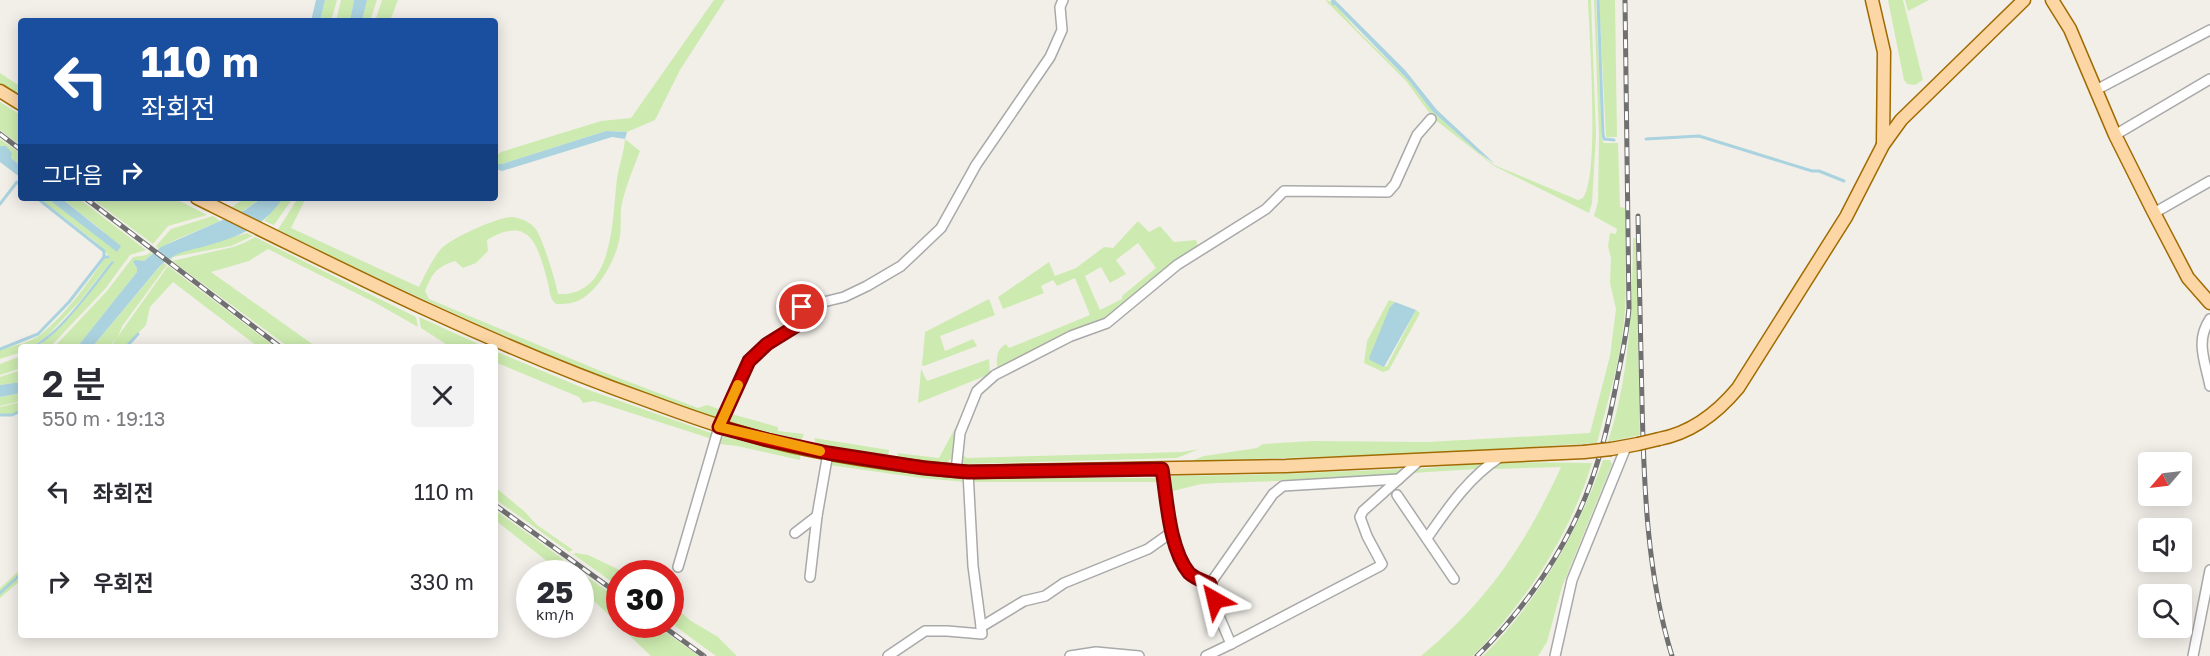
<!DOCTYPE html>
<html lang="ko">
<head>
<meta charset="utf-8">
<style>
  :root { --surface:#fff; --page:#f2f2f3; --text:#2b2b33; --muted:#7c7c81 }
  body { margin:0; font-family:"Golos Text","Noto Sans KR",sans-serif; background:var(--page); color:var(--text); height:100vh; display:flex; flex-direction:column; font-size:22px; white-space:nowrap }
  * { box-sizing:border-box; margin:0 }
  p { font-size:20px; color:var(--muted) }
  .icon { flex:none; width:33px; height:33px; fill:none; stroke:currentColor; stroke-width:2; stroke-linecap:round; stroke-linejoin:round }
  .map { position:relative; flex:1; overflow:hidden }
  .details { position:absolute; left:18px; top:344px; width:480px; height:294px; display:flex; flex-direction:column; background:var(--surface); border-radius:6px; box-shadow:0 3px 15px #0003 }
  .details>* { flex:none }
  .banner { position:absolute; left:18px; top:18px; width:480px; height:183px; border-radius:6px; box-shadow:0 3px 15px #0003; background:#1a4fa0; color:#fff; overflow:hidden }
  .needle { width:39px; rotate:242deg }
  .controls { position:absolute; left:2138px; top:452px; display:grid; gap:12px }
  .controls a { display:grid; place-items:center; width:54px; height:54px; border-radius:6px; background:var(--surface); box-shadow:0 3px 15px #0003; font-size:30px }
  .speed { position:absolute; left:516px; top:560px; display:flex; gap:12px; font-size:30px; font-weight:700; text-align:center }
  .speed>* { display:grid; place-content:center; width:78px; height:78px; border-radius:50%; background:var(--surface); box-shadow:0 3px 15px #0003; line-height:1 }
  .speed small { font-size:15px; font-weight:400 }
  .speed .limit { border:9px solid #d22; background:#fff; color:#111 }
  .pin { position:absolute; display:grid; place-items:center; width:51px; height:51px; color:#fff; margin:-26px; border:3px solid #fff; border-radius:50%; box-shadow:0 2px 6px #0007 }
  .me { position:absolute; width:66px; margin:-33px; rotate:323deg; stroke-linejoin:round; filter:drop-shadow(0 0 4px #0008) }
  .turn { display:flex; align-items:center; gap:21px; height:126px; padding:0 24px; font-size:27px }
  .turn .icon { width:78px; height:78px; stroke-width:2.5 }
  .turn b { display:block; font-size:42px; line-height:51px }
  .then { display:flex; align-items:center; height:57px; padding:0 24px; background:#0003; gap:12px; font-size:22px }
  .round { display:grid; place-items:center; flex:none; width:63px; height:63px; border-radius:6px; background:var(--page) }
  .headline { display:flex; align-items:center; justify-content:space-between; height:102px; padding:0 24px }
  h1 { font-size:36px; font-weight:600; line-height:45px }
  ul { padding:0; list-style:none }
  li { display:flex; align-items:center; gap:18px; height:90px; padding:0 24px }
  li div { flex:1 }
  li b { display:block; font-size:22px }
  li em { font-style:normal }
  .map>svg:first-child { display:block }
  .grass { fill:#cdebb0; fill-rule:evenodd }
  .water { fill:#aad3df }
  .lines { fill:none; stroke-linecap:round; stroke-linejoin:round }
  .stream { stroke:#aad3df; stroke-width:3 }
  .minor-casing { stroke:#a9a9a9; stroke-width:12 }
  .major-casing { stroke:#a06b00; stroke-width:15 }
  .minor { stroke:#fff; stroke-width:9 }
  .major { stroke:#fcd6a4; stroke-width:12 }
  .rail-casing { stroke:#707070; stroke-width:5 }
  .rail { stroke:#fff; stroke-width:3; stroke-dasharray:9; stroke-linecap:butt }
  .major-bridge-casing { stroke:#a06b00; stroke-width:15; stroke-linecap:butt }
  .major-bridge { stroke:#fcd6a4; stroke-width:12 }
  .route-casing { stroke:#8a0000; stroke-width:15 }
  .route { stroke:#d40000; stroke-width:10 }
  .slow { stroke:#f59e0b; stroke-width:10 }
</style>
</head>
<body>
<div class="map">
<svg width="2210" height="656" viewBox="0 0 2210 656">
  <rect width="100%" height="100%" fill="#f2efe9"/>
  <!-- grass -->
  <g class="grass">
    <polygon points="325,0 337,0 331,21 320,21"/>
    <polygon points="341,0 354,0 350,21 336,21"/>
    <polygon points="367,0 377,0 370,21 362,21"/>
    <polygon points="382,0 398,0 390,21 375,21"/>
    <polygon points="714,0 725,0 680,70 655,120 627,132 606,131 502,164 495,164 495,157 501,152 601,121 631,118"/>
    <path d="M1325 0 1333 2 1356 29 1410 82 1432 111 1478 152 1494 165 1578 200 1583 198C1600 174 1589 35 1588 0H1591L1596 135 1592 203 1589 213 1494 166 1433 118 1407 82Z"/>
    <path d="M1594 0H1596L1602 139 1604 143H1618L1620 207 1625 208C1625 242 1627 277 1625 311 1622 356 1608 400 1597 443L1434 453 1191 461 1204 456 1257 448 1263 444 1312 441 1427 442 1590 433 1610 356 1616 309 1610 283 1611 258 1608 246 1610 233 1616 234 1617 229 1594 216 1598 202 1599 135Z"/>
    <polygon points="1599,0 1615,0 1617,137 1606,137"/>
    <polygon points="1888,0 1903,0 1923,80 1915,85 1907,84 1904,80"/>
    <polygon points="1905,0 1929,0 1908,11"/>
    <polygon points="0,73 21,87 21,97 0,83"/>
    <polygon points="0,102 21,115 21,146 0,130"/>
    <polygon points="0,139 21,154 21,166 10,157 6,146 0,146"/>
    <path d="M625 139 640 151C634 167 627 183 623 199 619 211 622 224 620 236 617 258 597 295 575 302 569 304 562 304 556 304 549 298 550 291 548 283 538 246 531 214 487 240L488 251 476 263 463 268 455 261C436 267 432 274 425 291L429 299 603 372 698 408 707 405 725 411 721 419C567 370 423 299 277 231L298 198H306L291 228 419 287C425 275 431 261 440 250 449 239 496 218 511 217 519 217 530 222 535 228 542 236 556 282 558 294 615 297 612 217 617 179 619 165 624 153 625 139Z"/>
    <path d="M39 198H47L118 252 103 231 61 198H78L146 250 130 255 105 289 51 346H38L75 311 111 261 81 300 46 337 33 346H21V352L0 359V350C13 346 29 343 40 335 65 315 86 286 104 259L109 256 96 242Z"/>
    <polygon points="91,198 174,198 207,215 168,226 153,244"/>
    <polygon points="245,198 262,198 241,212 232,207"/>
    <polygon points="283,198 293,198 274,225 264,221"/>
    <polygon points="213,216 220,221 175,240 159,249 156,246 171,229"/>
    <path d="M1138 221 1149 232 1160 226 1174 242 1196 240 1199 248 1106 321 997 371C997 360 995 350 1006 344L1009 348 1090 315 1075 278 1057 286 1053 280 1041 286 1044 293 1003 309 998 297 1049 262 1055 276 1076 268 1104 247 1113 248ZM1138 243 1156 268 1122 296V299L1100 310 1085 276 1101 267 1110 283 1126 274 1116 260Z"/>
    <polygon points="247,233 253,236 231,246 173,257 171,260 169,258 176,253"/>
    <polygon points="255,237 416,317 418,327 374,302 268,249 249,261 211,272 315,346 287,346 172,261 233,247 244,243"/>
    <path d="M1633 238H1636L1640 435 1608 442C1630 374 1632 309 1633 238Z"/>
    <polygon points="150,252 152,254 144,261 133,263 137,268 137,272 78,346 55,346 107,291 133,257 147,255"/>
    <polygon points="163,263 167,265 123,325 117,338 109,346 93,346"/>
    <polygon points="168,266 274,346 257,346 173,282 150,307 146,325 126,346 111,346"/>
    <polygon points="989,299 995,315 940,336 945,351 973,339 977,346 924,366 922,365 925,332"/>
    <polygon points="1389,300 1395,302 1390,307 1384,367 1387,366 1416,310 1420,313 1389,370 1383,372 1364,363 1367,341"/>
    <polygon points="419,317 483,346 449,346 421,328"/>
    <polygon points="495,351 583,388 714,434 712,439 594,401 583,403 579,397 495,362"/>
    <polygon points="21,356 21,368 0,375 0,364"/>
    <polygon points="989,359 990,374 918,403 921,369 927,381"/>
    <polygon points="21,370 21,382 0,385 0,377"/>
    <polygon points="21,393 21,401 0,406 0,397"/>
    <polygon points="21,402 21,411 11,414 0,415 0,407"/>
    <polygon points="967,406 958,431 951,459 947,462 940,462 899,457 897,453 939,458"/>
    <polygon points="728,413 778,427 778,431 804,434 801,441 772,435 725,420"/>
    <polygon points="963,432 965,432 963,454 966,458 1182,452 1199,449 1177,458 962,464 960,459"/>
    <polygon points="722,436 800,455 800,460 737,446 720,444"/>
    <polygon points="814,438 889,450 888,456 817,446"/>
    <path d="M1603 460H1610L1612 464 1562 587 1547 642 1538 656H1483C1538 601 1578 533 1603 460Z"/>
    <polygon points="829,461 922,475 966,479 966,482 921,478 829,465"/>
    <path d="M1499 462 1592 463C1569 537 1527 600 1473 656H1421C1487 602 1526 544 1561 467L1494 469 1479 475Z"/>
    <polygon points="1484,463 1476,469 1413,473 1415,469"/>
    <polygon points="1405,469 1397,477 1220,483 1201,484 1169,492 1165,476 1249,475"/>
    <rect x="973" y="478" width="188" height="4"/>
    <polygon points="495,487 524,511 537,525 573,550 569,552 495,499"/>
    <polygon points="495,510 563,559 562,573 495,520"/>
    <polygon points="576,553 588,555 626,573 620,573 619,587 573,554"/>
    <path d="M567 563 619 599 620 624H654L699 656H651C627 634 606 610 581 590L580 573H566Z"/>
    <polygon points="21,569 21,580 0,598 0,588"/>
    <polygon points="670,603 691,621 718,637 737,656 716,656 671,623"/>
  </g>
  <!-- water -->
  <g class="water">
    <polygon points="316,0 325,0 320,21 311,21"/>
    <polygon points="354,0 367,0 362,21 350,21"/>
    <polygon points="1331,0 1335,0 1405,70 1437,110 1495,164 1478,152 1432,111 1410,82 1335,5 1332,5"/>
    <polygon points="606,131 627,132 625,139 612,137 502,171 495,169 495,164 502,164"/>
    <polygon points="0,146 6,146 12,153 11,158 21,166 21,178 0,162"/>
    <polygon points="47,198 61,198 121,246 117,252"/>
    <path d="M262 198H283C262 228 241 236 206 246 187 251 175 252 160 266L93 346H78L137 272V268L133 262 135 260 144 261 161 247 245 210Z"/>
    <path d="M112 261 114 262C101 279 51 347 33 346 64 328 89 289 112 261Z"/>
    <polygon points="1395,302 1416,310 1384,367 1370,360 1369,358 1390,307"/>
    <polygon points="21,382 21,393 0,397 0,385"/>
  </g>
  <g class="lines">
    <!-- stream -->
    <g class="stream">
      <polyline points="1598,0 1603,134 1604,139 1614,140"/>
      <polyline points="1646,139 1699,136 1812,171 1819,171 1844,181"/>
      <polyline points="37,198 104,251 104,257 108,257"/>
      <polyline points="0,204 17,182 21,185"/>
      <polyline points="127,346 138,334"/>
      <polyline points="0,349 38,334 69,302 104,257"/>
      <polyline points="0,415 12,415 21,411"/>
      <polyline points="0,593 21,574"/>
    </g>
    <!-- minor casing -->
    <g class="minor-casing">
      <g id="minor">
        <polyline points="2096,90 2210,30"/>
        <polyline points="2115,135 2210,79"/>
        <polyline points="2154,213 2210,181"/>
        <path d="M2210 319C2195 341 2205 361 2210 386"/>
        <path d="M1162 469C1166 499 1169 549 1189 573 1194 578 1203 581 1210 584L1219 616 1231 644 1206 656"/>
        <polyline points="956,471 960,433 977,391 995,375 1071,336 1107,323 1177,265 1266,209 1284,191 1388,192 1395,184 1417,135 1431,119"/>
        <polyline points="1397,495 1454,579"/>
        <polyline points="795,533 817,516 828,453"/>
        <path d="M1427 538C1448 508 1468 478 1500 457"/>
        <polyline points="678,567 719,427 749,361 767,344 797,326 803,307 844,297 867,286 901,266 941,228 976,165 1050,57 1062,30 1060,7 1063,0"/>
        <polyline points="810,577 817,516"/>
        <polyline points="1210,584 1273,494 1283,486 1399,479"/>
        <polyline points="981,627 1024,601 1045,596 1064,583 1148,549 1172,532"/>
        <polyline points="1231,644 1380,566 1382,564 1367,536 1360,517 1363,511 1420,460"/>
        <polyline points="888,656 925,631 947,631 982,634 973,566 968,472"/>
        <polyline points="1070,656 1096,652 1139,656"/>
        <polyline points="1555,656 1572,580 1626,447"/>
        <polyline points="2193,656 2210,570"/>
      </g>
    </g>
    <!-- major casing -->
    <g class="major-casing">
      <g id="major">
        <polyline points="1872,0 1884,52 1883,145"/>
        <polyline points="2052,0 2070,29 2115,135 2152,209 2188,278 2210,303"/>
        <polyline points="0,91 21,104"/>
        <path d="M197 198C344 271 491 345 646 400 686 415 726 429 767 440 832 457 900 466 968 472L1286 466 1584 452"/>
        <path d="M1659 439C1691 433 1718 412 1738 388L1846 217 1883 145 1901 120 2024 0"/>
        <polyline points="1611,449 1638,444"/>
      </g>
    </g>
    <!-- minor -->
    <use href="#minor" class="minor"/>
    <!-- major -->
    <use href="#major" class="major"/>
    <!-- rail casing -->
    <g class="rail-casing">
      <g id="rail">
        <polyline points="0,134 21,150"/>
        <polyline points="85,198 279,346"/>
        <path d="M1638 216C1639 278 1641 341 1642 403 1644 487 1647 575 1672 656"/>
        <polyline points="495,505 620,595"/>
        <polyline points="660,624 704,656"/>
        <path d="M1477 656C1526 608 1568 547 1591 482 1602 451 1610 417 1616 385 1621 359 1627 334 1629 308L1625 0"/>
      </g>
    </g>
    <!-- rail -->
    <use href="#rail" class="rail"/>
    <!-- major-bridge casing -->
    <g class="major-bridge-casing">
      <g id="major-bridge">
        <polyline points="1638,444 1659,439"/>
        <polyline points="1584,452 1611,449"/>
      </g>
    </g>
    <!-- major-bridge -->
    <use href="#major-bridge" class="major-bridge"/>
  </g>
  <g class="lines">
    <!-- route casing -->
    <g class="route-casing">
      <path id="route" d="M802 307 796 326 767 344 749 361 719 427 768 440 828 453 924 468 968 472 1162 469C1167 499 1169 549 1189 573 1194 578 1203 581 1210 584L1215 600"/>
    </g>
    <!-- route -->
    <use href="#route" class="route"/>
    <!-- slow -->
    <polyline class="slow" points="738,385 719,427 820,451"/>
  </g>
</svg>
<div class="controls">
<a><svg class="needle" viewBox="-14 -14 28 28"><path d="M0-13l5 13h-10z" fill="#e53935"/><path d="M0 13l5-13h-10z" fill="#7c7c81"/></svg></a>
<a><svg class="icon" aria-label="sound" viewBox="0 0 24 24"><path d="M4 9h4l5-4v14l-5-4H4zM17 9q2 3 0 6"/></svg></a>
<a><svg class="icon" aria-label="search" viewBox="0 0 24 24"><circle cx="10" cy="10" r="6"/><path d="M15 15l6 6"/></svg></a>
</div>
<div class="speed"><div>25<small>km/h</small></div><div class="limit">30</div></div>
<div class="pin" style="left:802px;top:307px;background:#d93025"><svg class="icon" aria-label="arrive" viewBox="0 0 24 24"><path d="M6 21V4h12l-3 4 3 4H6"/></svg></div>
<svg class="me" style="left:1215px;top:600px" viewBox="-20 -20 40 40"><path d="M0-17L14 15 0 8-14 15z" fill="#d40000" stroke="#fff" stroke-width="4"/></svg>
<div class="banner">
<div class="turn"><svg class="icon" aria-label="left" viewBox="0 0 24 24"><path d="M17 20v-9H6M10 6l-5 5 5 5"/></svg><div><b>110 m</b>좌회전</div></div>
<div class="then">그다음<svg class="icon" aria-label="right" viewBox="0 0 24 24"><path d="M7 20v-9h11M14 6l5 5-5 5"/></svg></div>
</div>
<section class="details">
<div class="headline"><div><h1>2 분</h1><p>550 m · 19:13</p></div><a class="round"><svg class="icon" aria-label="close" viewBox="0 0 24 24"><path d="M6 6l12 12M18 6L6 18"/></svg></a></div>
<ul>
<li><svg class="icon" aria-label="left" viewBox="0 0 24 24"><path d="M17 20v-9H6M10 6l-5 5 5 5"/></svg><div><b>좌회전</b></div><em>110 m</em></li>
<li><svg class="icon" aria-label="right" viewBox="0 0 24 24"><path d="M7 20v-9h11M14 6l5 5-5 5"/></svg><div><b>우회전</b></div><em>330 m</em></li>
</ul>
</section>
</div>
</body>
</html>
